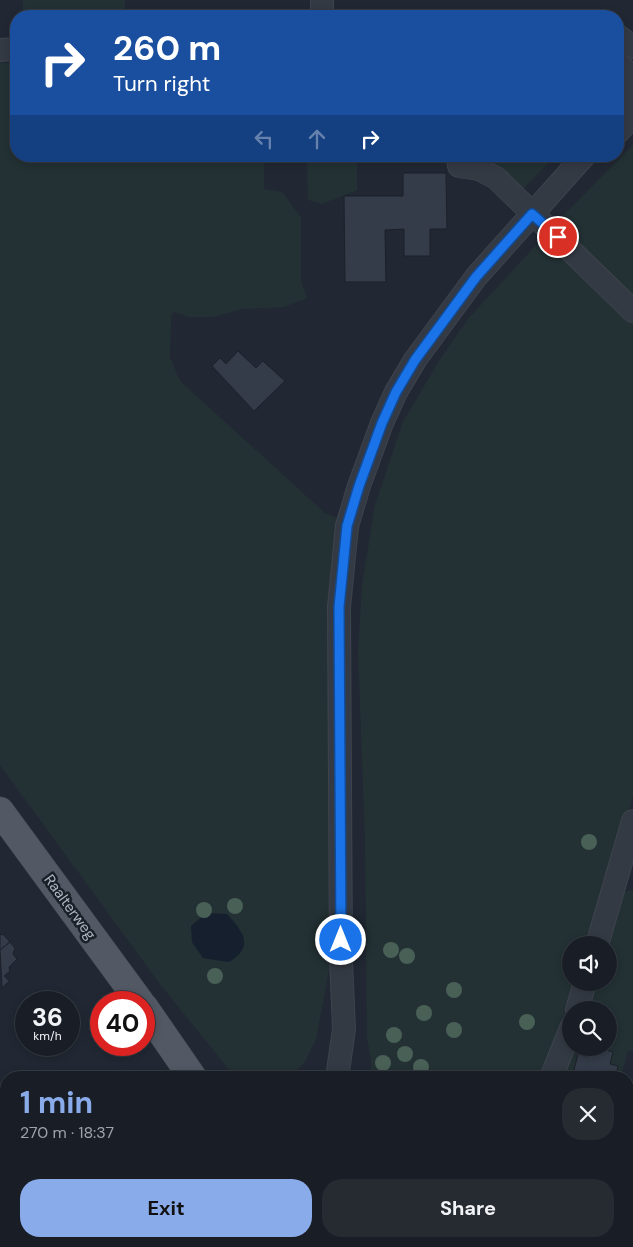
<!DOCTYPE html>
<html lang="en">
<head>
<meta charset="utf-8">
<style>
  :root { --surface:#191e26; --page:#262b32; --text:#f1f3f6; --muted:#9fa2a7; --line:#373c43; --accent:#8aabea }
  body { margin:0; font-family:"DM Sans",sans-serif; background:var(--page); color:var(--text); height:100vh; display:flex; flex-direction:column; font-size:19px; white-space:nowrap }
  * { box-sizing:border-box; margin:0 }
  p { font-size:16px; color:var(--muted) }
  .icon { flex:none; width:28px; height:28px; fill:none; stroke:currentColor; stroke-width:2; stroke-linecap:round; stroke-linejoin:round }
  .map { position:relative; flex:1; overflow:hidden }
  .sheet { position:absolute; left:0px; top:1071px; width:634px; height:176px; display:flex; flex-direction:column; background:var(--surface); border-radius:20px 20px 0 0; box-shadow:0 2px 8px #0003,0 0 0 1px var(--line) }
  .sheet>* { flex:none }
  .top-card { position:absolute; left:10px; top:10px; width:614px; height:152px; border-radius:20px; box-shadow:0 2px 8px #0003,0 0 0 1px var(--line); background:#1a4fa0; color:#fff; overflow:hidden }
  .fabs { position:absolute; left:562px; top:936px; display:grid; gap:10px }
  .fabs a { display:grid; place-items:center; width:55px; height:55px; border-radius:50%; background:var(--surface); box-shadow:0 2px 8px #0003,0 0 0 1px var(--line); font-size:25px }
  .speed { position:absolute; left:15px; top:991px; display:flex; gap:10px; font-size:25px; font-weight:700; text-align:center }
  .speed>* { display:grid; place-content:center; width:65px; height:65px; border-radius:50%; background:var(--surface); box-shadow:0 2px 8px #0003,0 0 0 1px var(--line); line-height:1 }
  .speed small { font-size:12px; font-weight:400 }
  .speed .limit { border:8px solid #d22; background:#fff; color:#111 }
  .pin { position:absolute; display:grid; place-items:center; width:42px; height:42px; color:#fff; margin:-21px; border:2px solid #fff; border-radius:50%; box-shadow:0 1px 5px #0007 }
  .me { position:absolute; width:55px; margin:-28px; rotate:0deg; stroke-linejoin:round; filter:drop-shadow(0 0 4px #0008) }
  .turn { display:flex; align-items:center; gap:18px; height:105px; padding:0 20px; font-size:22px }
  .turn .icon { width:65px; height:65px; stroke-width:2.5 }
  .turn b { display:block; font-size:35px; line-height:42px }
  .lanes { display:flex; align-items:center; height:48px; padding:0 20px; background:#0003; justify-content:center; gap:25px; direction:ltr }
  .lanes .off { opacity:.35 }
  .round { display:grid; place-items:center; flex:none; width:52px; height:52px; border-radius:20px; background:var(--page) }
  .summary { display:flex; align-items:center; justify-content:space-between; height:85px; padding:0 20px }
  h1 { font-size:30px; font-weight:700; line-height:38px; color:var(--accent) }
  .primary-button { display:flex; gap:10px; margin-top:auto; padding:10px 20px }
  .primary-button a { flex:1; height:58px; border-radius:20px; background:var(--accent); color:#111; font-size:20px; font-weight:700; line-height:58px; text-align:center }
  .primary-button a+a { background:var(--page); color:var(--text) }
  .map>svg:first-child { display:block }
  .green { fill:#233134; fill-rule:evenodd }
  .water { fill:#161f2e }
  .building { fill:#343c49; stroke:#1c212a }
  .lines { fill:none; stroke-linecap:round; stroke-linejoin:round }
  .minor-casing { stroke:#3e434d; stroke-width:24 }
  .major-casing { stroke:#3e434d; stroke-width:29 }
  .minor { stroke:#343a44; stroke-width:22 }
  .major { stroke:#525964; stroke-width:28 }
  .tree { fill:#496056 }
  .route-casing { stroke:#114b97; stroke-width:12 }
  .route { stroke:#1a73e8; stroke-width:9 }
  .labels { text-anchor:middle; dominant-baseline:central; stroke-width:5; stroke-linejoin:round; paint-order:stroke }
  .street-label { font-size:15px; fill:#aeb5c1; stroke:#1a1f28 }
</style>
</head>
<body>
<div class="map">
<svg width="633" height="1247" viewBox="0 0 633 1247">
  <rect width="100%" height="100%" fill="#212833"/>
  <!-- green -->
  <g class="green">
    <polygon points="23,0 125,0 125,14 23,16"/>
    <path d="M0 63H16V156H264V189L282 192 301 218V281L307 298 284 307 242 309 213 317H189L174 312 171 315 170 357 180 381 325 513 341 520 332 954 316 1039 304 1063 289 1077H235L160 984 0 765ZM192 942 229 962 203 958Z"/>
    <polygon points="633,145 633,304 557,222"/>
    <polygon points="307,156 357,156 357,190 322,204 308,200"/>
    <polygon points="465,156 555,156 523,189"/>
    <polygon points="540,241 555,241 611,297 633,323 633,796 588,945 571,945 571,982 576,983 541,1077 371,1077 371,1059 367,1038 365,838 358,652 362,586 375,505 403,422 439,361 468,319"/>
    <polygon points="633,890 633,1051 628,1050 621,1077 561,1078 572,1048 609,1048 609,1010 585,1010 595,983 609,982 607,945 623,892"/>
    <polygon points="358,1241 444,1241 439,1247 357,1247"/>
    <polygon points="539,1241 612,1241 616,1247 521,1247"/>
  </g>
  <!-- water -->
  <path class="water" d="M206 913 227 914C243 932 255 946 229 962L203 958 192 942 191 926Z"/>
  <!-- building -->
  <g class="building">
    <rect x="376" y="156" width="72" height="4"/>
    <polygon points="403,173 446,173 447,229 430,229 430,256 404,256 404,229 385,230 386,282 345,282 344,196 403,196"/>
    <polygon points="238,351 256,368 263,361 285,381 254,411 212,366 220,358 226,364"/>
    <polygon points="0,934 4,935 10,942 0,950"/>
    <polygon points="10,942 15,948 13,954 17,959 9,967 10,971 4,976 9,981 2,988 0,950"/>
    <polygon points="48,995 54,1002 38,1002"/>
    <polygon points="38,1045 53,1045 43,1052"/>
    <polygon points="591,1048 599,1048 613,1052 610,1064 618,1066 615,1078 572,1078 578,1054 588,1057"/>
    <polygon points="0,1109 6,1118 6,1156 0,1161"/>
    <polygon points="134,1241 149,1241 167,1247 132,1247"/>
  </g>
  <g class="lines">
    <!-- minor casing -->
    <g class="minor-casing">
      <g id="minor">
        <polyline points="322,16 322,0"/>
        <polyline points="618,36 633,47"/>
        <polyline points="0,50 16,49"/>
        <polyline points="618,63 633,78"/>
        <polyline points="618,109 633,92"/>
        <polyline points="618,132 633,116"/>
        <polyline points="458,156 459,166 479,169 496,178 633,311"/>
        <polyline points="597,945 633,821"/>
        <polyline points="577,1010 585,982"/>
        <polyline points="337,1078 344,1029 341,960 339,607 347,526 359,486 382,423 396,392 415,360 476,277 584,156"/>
        <polyline points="551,1078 571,1028"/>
        <polyline points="628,1125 633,1129"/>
        <polyline points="628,1209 633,1197"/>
        <polyline points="625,1241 628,1247"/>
        <polyline points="218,1247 219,1241"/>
        <polyline points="451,1247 455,1241"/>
        <polyline points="495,1247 512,1241"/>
      </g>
    </g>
    <!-- major casing -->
    <g class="major-casing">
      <g id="major">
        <polyline points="0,811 140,1002"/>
        <polyline points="144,1007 193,1078"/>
        <polyline points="275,1241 277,1247"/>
      </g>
    </g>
    <!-- minor -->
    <use href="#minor" class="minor"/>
    <!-- major -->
    <use href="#major" class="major"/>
  </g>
  <!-- trees -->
  <g class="tree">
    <circle cx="589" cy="842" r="8"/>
    <circle cx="235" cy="906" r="8"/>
    <circle cx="204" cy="910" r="8"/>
    <circle cx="391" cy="950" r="8"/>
    <circle cx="407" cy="956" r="8"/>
    <circle cx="215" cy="976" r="8"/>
    <circle cx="454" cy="990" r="8"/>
    <circle cx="424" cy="1013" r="8"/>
    <circle cx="527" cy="1022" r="8"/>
    <circle cx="454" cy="1030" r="8"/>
    <circle cx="394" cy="1035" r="8"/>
    <circle cx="405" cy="1054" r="8"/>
    <circle cx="383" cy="1063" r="8"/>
    <circle cx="421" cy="1067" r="8"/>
  </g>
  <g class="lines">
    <!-- route casing -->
    <g class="route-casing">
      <polyline id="route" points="341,940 339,607 347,526 359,486 382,423 396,392 415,360 476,277 532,214 558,237"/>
    </g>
    <!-- route -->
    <use href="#route" class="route"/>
  </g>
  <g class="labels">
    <!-- street labels -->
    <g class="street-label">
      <text transform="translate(70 907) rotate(54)">Raalterweg</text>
    </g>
  </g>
</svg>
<div class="fabs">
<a><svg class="icon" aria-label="sound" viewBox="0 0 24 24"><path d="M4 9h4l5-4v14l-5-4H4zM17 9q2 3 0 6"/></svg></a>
<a><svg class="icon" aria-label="search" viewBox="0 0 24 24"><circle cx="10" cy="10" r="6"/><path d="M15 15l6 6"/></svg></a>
</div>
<div class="speed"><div>36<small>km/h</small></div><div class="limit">40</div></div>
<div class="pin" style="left:558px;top:237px;background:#d93025"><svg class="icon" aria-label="arrive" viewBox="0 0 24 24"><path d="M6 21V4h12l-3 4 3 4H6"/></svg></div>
<svg class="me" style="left:341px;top:940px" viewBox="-20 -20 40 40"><circle r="17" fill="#1a73e8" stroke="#fff" stroke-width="3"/><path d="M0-11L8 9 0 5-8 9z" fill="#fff"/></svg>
<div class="top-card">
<div class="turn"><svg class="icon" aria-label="right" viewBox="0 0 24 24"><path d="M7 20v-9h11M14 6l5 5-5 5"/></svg><div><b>260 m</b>Turn right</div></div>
<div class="lanes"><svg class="icon off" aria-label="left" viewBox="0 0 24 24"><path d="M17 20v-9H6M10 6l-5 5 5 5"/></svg><svg class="icon off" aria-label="ahead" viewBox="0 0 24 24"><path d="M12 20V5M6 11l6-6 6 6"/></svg><svg class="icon" aria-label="right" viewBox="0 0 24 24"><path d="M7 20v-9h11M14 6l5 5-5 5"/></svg></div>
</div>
<section class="sheet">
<div class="summary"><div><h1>1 min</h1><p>270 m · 18:37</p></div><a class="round"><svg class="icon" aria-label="close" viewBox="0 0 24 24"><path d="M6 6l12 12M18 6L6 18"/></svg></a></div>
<div class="primary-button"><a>Exit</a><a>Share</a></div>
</section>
</div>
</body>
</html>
